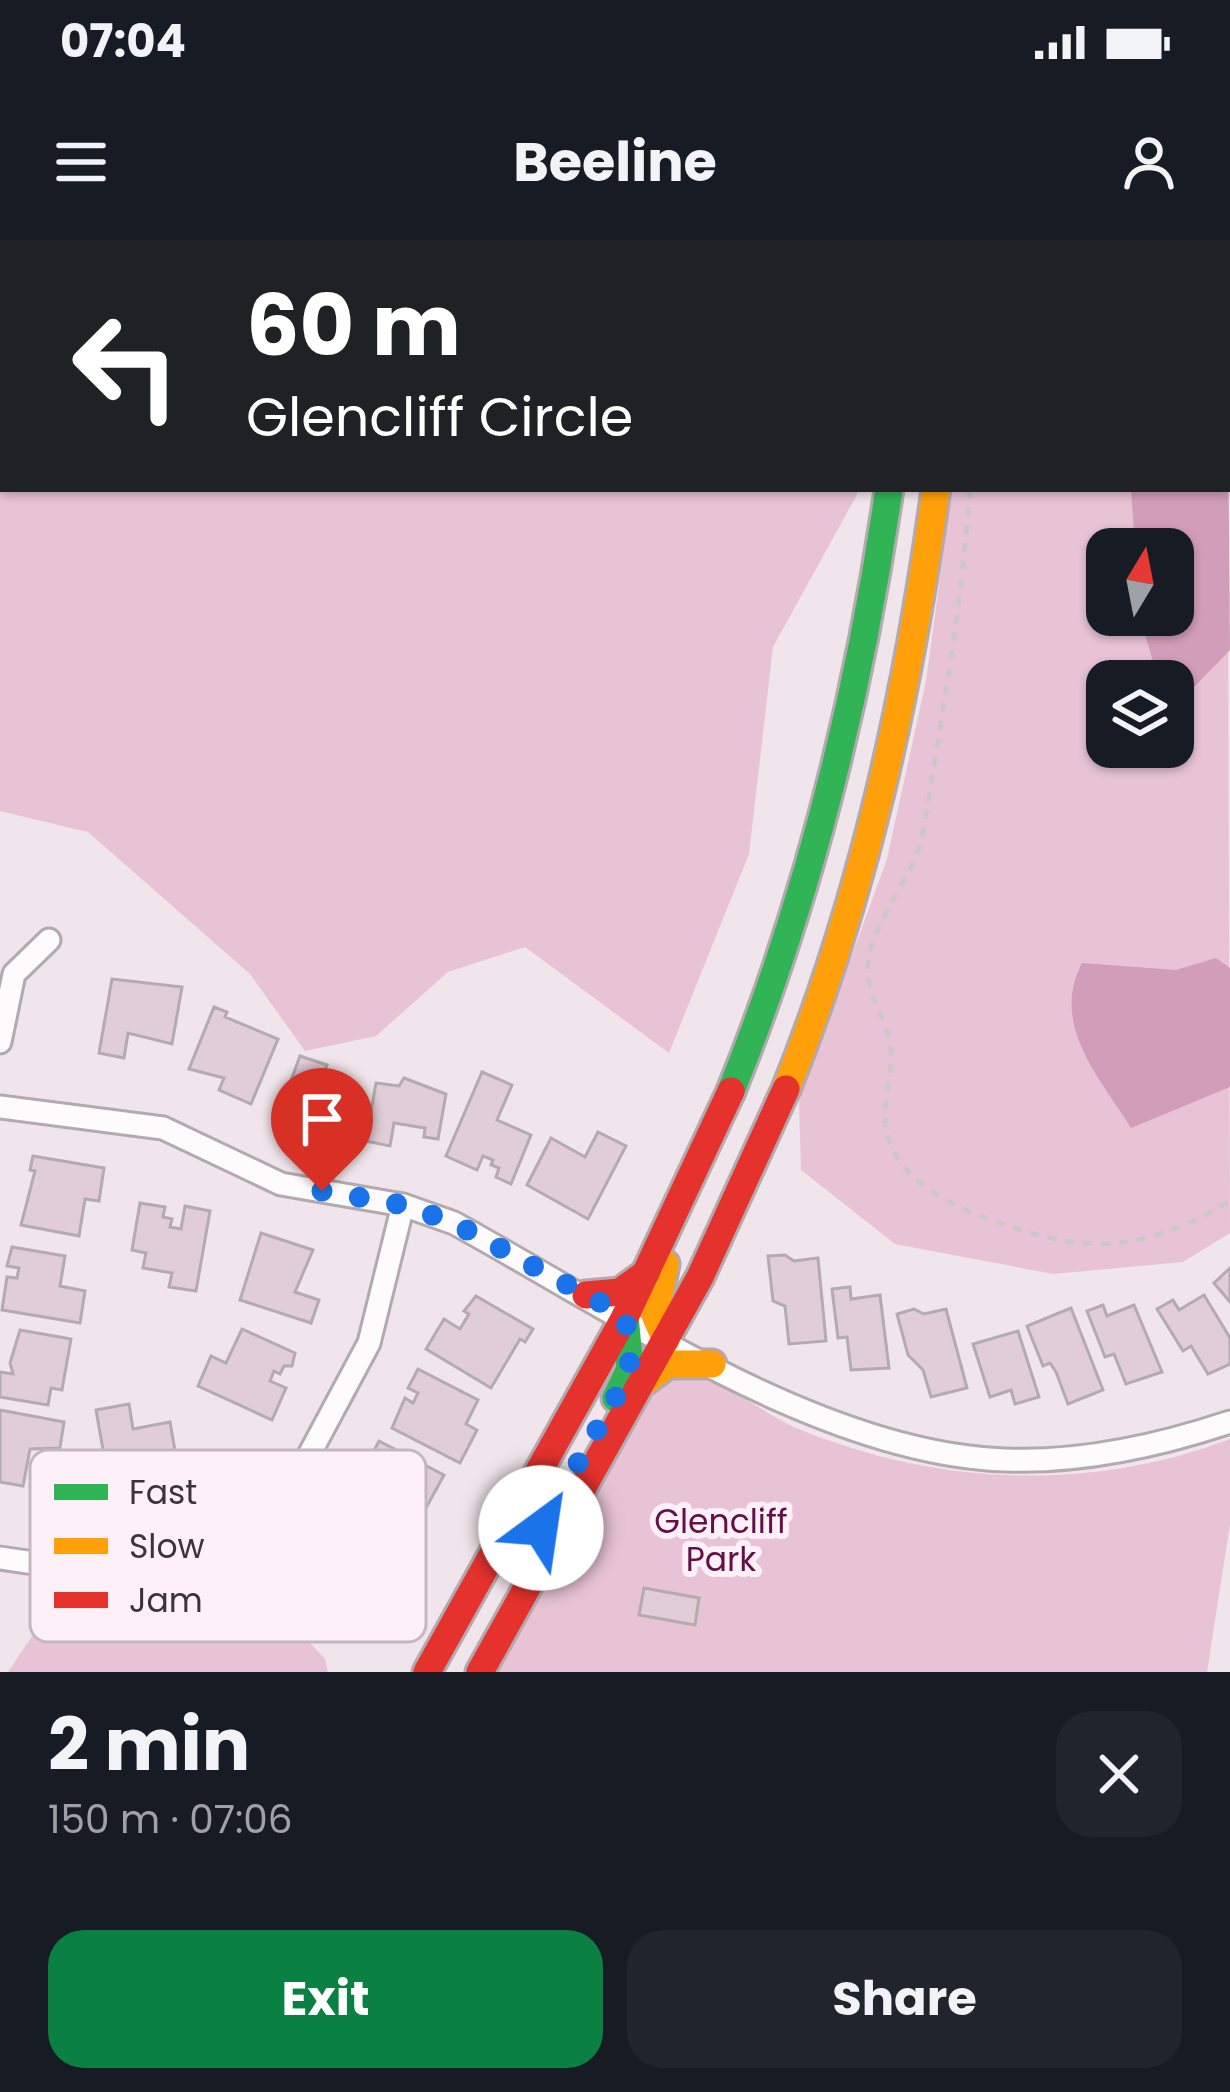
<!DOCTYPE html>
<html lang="en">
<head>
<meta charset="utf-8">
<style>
  :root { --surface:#171b24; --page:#20242c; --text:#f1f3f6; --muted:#9ea1a6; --accent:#0b8043 }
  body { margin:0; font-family:Poppins,sans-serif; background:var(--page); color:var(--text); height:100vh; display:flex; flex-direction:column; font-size:45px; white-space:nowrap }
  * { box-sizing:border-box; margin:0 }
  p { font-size:39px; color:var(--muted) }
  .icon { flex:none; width:66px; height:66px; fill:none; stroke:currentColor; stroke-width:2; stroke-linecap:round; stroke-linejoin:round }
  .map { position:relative; height:1432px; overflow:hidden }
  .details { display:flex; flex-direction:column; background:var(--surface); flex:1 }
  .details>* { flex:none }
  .hud { position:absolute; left:0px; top:0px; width:1230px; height:252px; box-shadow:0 3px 9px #0004; background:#202124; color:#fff; overflow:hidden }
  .needle { width:78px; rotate:10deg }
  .controls { position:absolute; left:1086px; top:288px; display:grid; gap:24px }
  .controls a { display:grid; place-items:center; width:108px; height:108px; border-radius:24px; background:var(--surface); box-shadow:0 3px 9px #0004; font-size:60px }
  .pin { position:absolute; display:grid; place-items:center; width:102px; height:102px; color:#fff; margin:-123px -51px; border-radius:50% 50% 50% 0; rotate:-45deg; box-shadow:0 0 12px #0007 }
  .pin .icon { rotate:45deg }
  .me { position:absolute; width:132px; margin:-66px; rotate:31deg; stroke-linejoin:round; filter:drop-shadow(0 0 9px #0008) }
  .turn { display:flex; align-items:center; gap:42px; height:252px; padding:0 48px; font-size:54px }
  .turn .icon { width:156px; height:156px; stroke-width:2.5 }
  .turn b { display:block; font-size:84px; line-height:102px }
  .round { display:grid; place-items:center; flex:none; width:126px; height:126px; border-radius:36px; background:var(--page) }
  .overview { display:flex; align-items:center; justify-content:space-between; height:204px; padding:0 48px }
  h1 { font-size:72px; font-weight:700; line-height:90px }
  .cta { display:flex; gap:24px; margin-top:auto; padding:24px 48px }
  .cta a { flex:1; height:138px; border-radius:36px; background:var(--accent); color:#fff; font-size:48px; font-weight:700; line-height:138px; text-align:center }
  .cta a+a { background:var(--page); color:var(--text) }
  .status { display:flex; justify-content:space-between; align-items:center; height:84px; padding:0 60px; background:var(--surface); direction:ltr }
  .status svg { height:33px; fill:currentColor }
  header { display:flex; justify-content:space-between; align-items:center; height:156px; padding:0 48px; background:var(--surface); font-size:54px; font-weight:700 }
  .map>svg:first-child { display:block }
  .green { fill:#e7c3d5; fill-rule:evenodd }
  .water { fill:#d29db8 }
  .building { fill:#e0cdd6; stroke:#b4abaf; stroke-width:3 }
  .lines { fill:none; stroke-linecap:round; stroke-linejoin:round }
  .street-casing { stroke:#b2aaae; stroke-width:27 }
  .fast-casing { stroke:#b2aaae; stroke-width:33 }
  .slow-casing { stroke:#b2aaae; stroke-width:33 }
  .jam-casing { stroke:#b2aaae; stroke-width:33 }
  .path { stroke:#ccc7c9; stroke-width:4.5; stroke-dasharray:9 9; stroke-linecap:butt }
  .street { stroke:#fdfbfc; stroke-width:21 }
  .fast { stroke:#30b455; stroke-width:27 }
  .slow { stroke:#ff9f0a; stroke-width:27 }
  .jam { stroke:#e5322d; stroke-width:27 }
  .route { stroke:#1a73e8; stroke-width:21; stroke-dasharray:0 37.8 }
  .labels { text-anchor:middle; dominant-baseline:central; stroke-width:12; stroke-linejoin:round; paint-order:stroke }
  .park-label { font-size:33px; fill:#640f46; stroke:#fdf0f6 }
  .key { fill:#fdf0f6; stroke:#c3b8bd; stroke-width:3 }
  .key-label { font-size:33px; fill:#3c3438 }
</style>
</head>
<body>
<div class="status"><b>07:04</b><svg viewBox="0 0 49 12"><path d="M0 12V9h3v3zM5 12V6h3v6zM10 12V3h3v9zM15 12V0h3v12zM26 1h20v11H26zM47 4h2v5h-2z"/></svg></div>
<header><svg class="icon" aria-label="menu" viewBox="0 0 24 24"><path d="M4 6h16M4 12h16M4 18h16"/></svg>Beeline<svg class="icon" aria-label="person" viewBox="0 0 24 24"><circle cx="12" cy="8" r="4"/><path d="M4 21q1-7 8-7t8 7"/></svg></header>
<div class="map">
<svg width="1230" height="1432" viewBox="0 0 1230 1432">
  <rect width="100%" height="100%" fill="#f0e5ea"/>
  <!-- green -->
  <g class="green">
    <polygon points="374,0 904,0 371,3"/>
    <path d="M1227 62 1230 993 1183 1022 1053 1034 895 1004 801 930 799 860 887 619 926 441 952 249H1227ZM1107 309H1173V375H1107ZM1107 441H1173V507H1107Z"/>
    <polygon points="0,246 45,252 860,249 773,407 749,614 669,813 525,707 448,732 376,796 305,811 250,734 88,592 0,571"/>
    <path d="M677 1136C721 1134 761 1174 801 1190 939 1246 1091 1252 1230 1199V1284L1207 1432H497L646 1156Z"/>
    <polygon points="244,1332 325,1419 328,1432 8,1432 47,1374"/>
  </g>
  <!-- water -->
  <g class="water">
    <polygon points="1227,62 1230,410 1194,447 1159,441 1139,375 1173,375 1173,309 1135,309 1131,249 1227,249"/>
    <path d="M1216 718 1230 728V847L1131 888C1099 837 1050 784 1082 723L1176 730Z"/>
  </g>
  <!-- building -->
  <g class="building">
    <polygon points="112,739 182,747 172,804 128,793 124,818 99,813"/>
    <polygon points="214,767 227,772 225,777 278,799 251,864 219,850 224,838 189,829"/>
    <polygon points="300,816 327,825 322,837 360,851 345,892 321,883 319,887 303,876 298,890 276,882"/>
    <polygon points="482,832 512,845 497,880 531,895 511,944 496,937 499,928 491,925 493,920 483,916 477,930 446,916"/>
    <polygon points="404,838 446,854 438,899 424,897 425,888 394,883 390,906 366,901 376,843 399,846"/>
    <polygon points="598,892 626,906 588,979 527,945 551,898 585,917"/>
    <polygon points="33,916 104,928 99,961 85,959 79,996 21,985 35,931 30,930"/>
    <polygon points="140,963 165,967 163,977 172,979 170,987 181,989 185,966 210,971 196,1051 169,1047 172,1033 143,1028 146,1013 132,1010"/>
    <polygon points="261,993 313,1010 295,1052 319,1060 311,1083 240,1060"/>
    <polygon points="12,1007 65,1016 60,1046 85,1051 80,1083 2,1070 7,1037 17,1038 19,1028 7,1026"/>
    <polygon points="785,1015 794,1021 818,1018 826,1101 789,1104 785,1066 773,1061 768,1016"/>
    <polygon points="1230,1028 1230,1062 1214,1043"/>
    <polygon points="850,1047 851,1059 880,1055 889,1128 851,1130 847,1097 838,1098 832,1049"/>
    <polygon points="1204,1055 1230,1098 1230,1124 1208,1134 1191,1106 1183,1111 1157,1069 1173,1060 1179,1070"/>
    <polygon points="476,1056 533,1089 525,1102 520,1099 491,1148 426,1109 444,1079 460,1089 469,1074 464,1071"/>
    <polygon points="1103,1065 1107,1076 1134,1065 1162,1132 1126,1144 1114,1114 1105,1117 1087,1071"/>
    <polygon points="1071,1068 1103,1150 1068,1164 1056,1132 1050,1123 1043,1126 1027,1086"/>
    <polygon points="914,1069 924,1074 946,1069 967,1148 931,1157 923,1130 908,1115 897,1074"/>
    <polygon points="242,1089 295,1113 292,1126 284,1126 280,1134 274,1131 270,1141 286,1148 272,1180 198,1146 211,1116 226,1123"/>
    <polygon points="20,1090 71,1099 62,1150 51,1148 48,1165 0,1157 0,1132 13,1134 10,1123"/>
    <polygon points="1018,1091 1039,1157 1015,1164 1011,1150 990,1157 973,1104"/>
    <polygon points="418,1129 478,1160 466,1184 477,1190 460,1223 392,1188 405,1158 413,1163 418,1153 408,1148"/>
    <polygon points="129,1164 133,1189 170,1182 180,1239 164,1242 153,1228 142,1230 144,1245 110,1249 96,1170"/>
    <polygon points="0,1170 64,1182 60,1208 30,1209 23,1246 0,1242"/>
    <polygon points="379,1201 444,1235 426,1268 410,1259 397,1283 355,1261 381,1231 367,1224"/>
    <polygon points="644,1348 699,1358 695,1385 639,1375"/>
  </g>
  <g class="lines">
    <!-- street casing -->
    <g class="street-casing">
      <g id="street">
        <polyline points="0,802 14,734 49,700"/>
        <path d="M0 867 163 888 281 944 403 965 454 983C615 1071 821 1214 1005 1220 1082 1223 1158 1206 1230 1182"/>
        <polyline points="0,1318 34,1323 244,1288 287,1256 369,1103 403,965"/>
      </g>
    </g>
    <!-- fast casing -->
    <g class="fast-casing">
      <g id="fast">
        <path d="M731 851C810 656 859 457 889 249"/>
        <polyline points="616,1158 630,1129 625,1076"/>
      </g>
    </g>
    <!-- slow casing -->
    <g class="slow-casing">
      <g id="slow">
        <polyline points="964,0 964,3"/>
        <path d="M786 849C864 656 908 455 936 249"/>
        <polyline points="665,1024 655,1075 666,1100"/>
        <polyline points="645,1141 668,1124 712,1124"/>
      </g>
    </g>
    <!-- jam casing -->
    <g class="jam-casing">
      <g id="jam">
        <polyline points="917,0 917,3"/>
        <polyline points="586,1055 620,1052 646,1033"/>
        <polyline points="427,1432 626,1075 731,851"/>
        <polyline points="480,1432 700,1037 786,849"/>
      </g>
    </g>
    <!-- path -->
    <g class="path">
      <polyline points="1085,3 1086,0"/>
      <path d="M970 249C962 364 942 478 923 592 915 635 883 667 871 708 859 748 883 767 890 804 894 828 885 852 885 876 884 937 955 968 1005 985 1096 1016 1147 1009 1230 961"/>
    </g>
    <!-- street -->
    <use href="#street" class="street"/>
    <!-- fast -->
    <use href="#fast" class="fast"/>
    <!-- slow -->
    <use href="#slow" class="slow"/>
    <!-- jam -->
    <use href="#jam" class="jam"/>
  </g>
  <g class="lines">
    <!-- route -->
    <polyline class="route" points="322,951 404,965 454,983 625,1076 631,1116 626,1139 541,1288"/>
  </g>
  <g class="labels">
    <!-- park labels -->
    <g class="park-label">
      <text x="721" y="1281">Glencliff<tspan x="721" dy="38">Park</tspan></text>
    </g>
  </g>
  <!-- legend -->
  <rect x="30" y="1210" width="396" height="192" rx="18" class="key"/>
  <rect x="54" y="1244" width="54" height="16" fill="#30b455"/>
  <rect x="54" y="1298" width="54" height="16" fill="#ff9f0a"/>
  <rect x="54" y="1352" width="54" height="16" fill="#e5322d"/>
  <g class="key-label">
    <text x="129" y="1264">Fast</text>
    <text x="129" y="1318">Slow</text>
    <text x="129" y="1372">Jam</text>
  </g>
</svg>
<div class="controls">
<a><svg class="needle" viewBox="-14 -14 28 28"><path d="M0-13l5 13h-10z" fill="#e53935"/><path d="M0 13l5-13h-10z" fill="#9ea1a6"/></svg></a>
<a><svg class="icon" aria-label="layers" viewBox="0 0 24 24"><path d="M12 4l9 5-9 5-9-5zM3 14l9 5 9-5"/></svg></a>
</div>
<div class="pin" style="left:322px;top:951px;background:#d93025"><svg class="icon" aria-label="arrive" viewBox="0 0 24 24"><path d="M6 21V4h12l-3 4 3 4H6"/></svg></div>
<svg class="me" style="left:541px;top:1288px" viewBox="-20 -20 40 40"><circle r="19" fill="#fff"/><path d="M0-13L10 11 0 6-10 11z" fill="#1a73e8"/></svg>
<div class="hud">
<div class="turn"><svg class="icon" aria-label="left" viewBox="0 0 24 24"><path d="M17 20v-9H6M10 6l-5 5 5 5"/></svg><div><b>60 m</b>Glencliff Circle</div></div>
</div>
</div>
<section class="details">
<div class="overview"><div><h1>2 min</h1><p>150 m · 07:06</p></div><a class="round"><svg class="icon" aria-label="close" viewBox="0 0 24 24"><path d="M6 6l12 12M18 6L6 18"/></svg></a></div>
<div class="cta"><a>Exit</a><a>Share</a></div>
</section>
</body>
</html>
